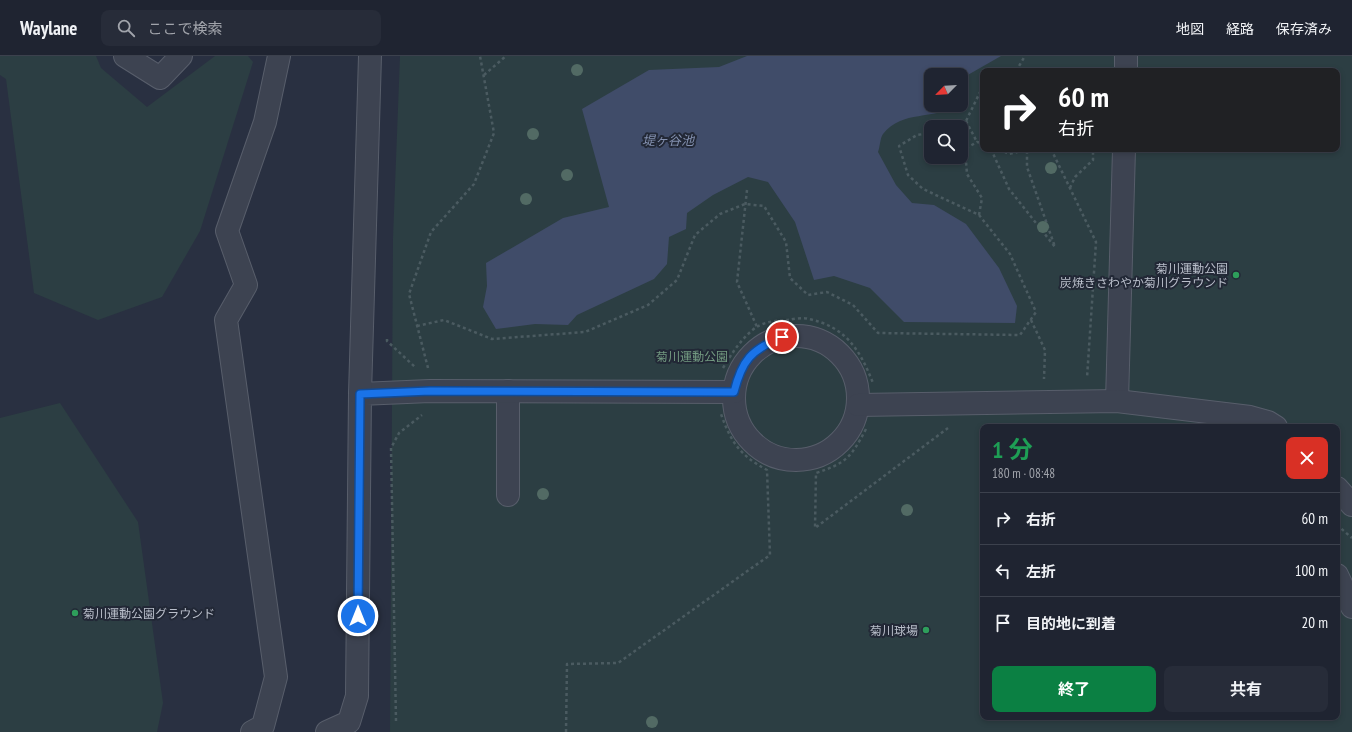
<!DOCTYPE html>
<html lang="ja">
<head>
<meta charset="utf-8">
<style>
  :root { --surface:#1f2431; --page:#272c39; --text:#f1f3f6; --muted:#a1a4ab; --line:#3c414d; --accent:#0b8043 }
  body { margin:0; font-family:"PT Sans Narrow","Noto Sans JP",sans-serif; background:var(--page); color:var(--text); height:100vh; display:flex; flex-direction:column; font-size:15px; white-space:nowrap }
  * { box-sizing:border-box; margin:0 }
  p { font-size:13px; color:var(--muted) }
  .icon { flex:none; width:22px; height:22px; fill:none; stroke:currentColor; stroke-width:2; stroke-linecap:round; stroke-linejoin:round }
  .map { position:relative; flex:1; overflow:hidden }
  .side { position:absolute; left:980px; top:368px; width:360px; height:296px; display:flex; flex-direction:column; background:var(--surface); border-radius:8px; box-shadow:0 2px 6px #0003,0 0 0 1px var(--line) }
  .side>* { flex:none }
  .top-card { position:absolute; left:980px; top:12px; width:360px; height:84px; border-radius:8px; box-shadow:0 2px 6px #0003,0 0 0 1px var(--line); background:#202124; color:#fff; overflow:hidden }
  .needle { width:26px; rotate:246deg }
  .fabs { position:absolute; left:924px; top:12px; display:grid; gap:8px }
  .fabs a { display:grid; place-items:center; width:44px; height:44px; border-radius:8px; background:var(--surface); box-shadow:0 2px 6px #0003,0 0 0 1px var(--line); font-size:20px }
  .pin { position:absolute; display:grid; place-items:center; width:34px; height:34px; color:#fff; margin:-17px; border:2px solid #fff; border-radius:50%; box-shadow:0 1px 4px #0007 }
  .me { position:absolute; width:44px; margin:-22px; rotate:0deg; stroke-linejoin:round; filter:drop-shadow(0 0 3px #0008) }
  .turn { display:flex; align-items:center; gap:14px; height:84px; padding:0 12px; font-size:18px }
  .turn .icon { width:52px; height:52px; stroke-width:2.5 }
  .turn b { display:block; font-size:28px; line-height:34px }
  .round { display:grid; place-items:center; flex:none; width:42px; height:42px; border-radius:8px; background:var(--page) }
  .head { display:flex; align-items:center; justify-content:space-between; height:68px; padding:0 12px }
  h1 { font-size:24px; font-weight:700; line-height:30px; color:#1e9e55 }
  .action { display:flex; gap:8px; margin-top:auto; padding:8px 12px }
  .action a { flex:1; height:46px; border-radius:8px; background:var(--accent); color:#fff; font-size:16px; font-weight:700; line-height:46px; text-align:center }
  .action a+a { background:var(--page); color:var(--text) }
  ul { padding:0; list-style:none }
  li { display:flex; align-items:center; gap:12px; height:52px; padding:0 12px; border-top:1px solid var(--line) }
  li div { flex:1 }
  li b { display:block; font-size:15px }
  li em { font-style:normal }
  header { display:flex; align-items:center; gap:24px; box-sizing:border-box; height:56px; padding:0 20px; background:var(--surface); border-bottom:1px solid var(--line) }
  header strong { font-size:19px }
  nav { display:flex; gap:22px; margin-inline-start:auto; font-size:14px }
  .search { width:280px; height:36px; background:var(--page); display:flex; align-items:center; gap:10px; box-sizing:border-box; padding:0 14px; border-radius:8px; color:var(--muted); font-size:15px }
  .map>svg:first-child { display:block }
  .green { fill:#2c3e43; fill-rule:evenodd }
  .water { fill:#404c69 }
  .lines { fill:none; stroke-linecap:round; stroke-linejoin:round }
  .minor-casing { stroke:#585e6b; stroke-width:24 }
  .tertiary-casing { stroke:#585e6b; stroke-width:24 }
  .path { stroke:#4b5b61; stroke-width:2.5; stroke-dasharray:3 3; stroke-linecap:butt }
  .minor { stroke:#3d4351; stroke-width:22 }
  .tertiary { stroke:#3d4351; stroke-width:22 }
  .tree { fill:#526a64 }
  .route-casing { stroke:#114b97; stroke-width:10 }
  .route { stroke:#1a73e8; stroke-width:7 }
  .leisure-dot { fill:#2e9e5b; stroke:#222836; stroke-width:1.5 }
  .labels { text-anchor:middle; dominant-baseline:central; stroke-width:4; stroke-linejoin:round; paint-order:stroke }
  .poi-label { font-size:12px; fill:#babfcb; stroke:#222836; text-anchor:end }
  .park-label { font-size:12px; fill:#739a81; stroke:#222836 }
  .water-label { font-size:13px; font-style:italic; fill:#8491b0; stroke:#222836 }
</style>
</head>
<body>
<header>
<strong>Waylane</strong>
<div class="search"><svg class="icon" aria-label="search" viewBox="0 0 24 24"><circle cx="10" cy="10" r="6"/><path d="M15 15l6 6"/></svg>ここで検索</div>
<nav><a>地図</a><a>経路</a><a>保存済み</a></nav>
</header>
<div class="map">
<svg width="1352" height="676" viewBox="0 0 1352 676">
  <rect width="100%" height="100%" fill="#293041"/>
  <!-- green -->
  <g class="green">
    <polygon points="0,0 96,0 101,12 147,51 215,0 248,0 253,6 200,175 162,241 98,264 34,237 6,23 0,19"/>
    <path d="M400 0H1352V676H390L393 182ZM983 15H1337V93H983ZM931 19H961V49H931ZM931 71H961V101H931ZM983 371H1337V661H983Z"/>
    <polygon points="60,347 138,466 163,647 157,676 0,676 0,362"/>
  </g>
  <!-- water -->
  <path class="water" d="M747 0H1001L966 20 962 34 965 40 961 44V19H931V49H957C933 65 903 53 883 78 880 82 880 91 878 96L896 129 912 147 934 149 966 168 999 212 1017 250 1015 267 904 266 870 232 834 220 814 224 795 166 768 126 748 121 713 139 687 157 686 173 669 181 667 208 654 223 577 259 568 269 535 268 496 273 483 251 487 230 486 207 563 162 609 151 582 53 649 14 719 11Z"/>
  <g class="lines">
    <!-- minor casing -->
    <g class="minor-casing">
      <g id="minor">
        <polyline points="125,0 160,22 181,0"/>
        <polyline points="1126,15 1126,0"/>
        <circle cx="796" cy="342" r="62"/>
        <polyline points="508,335 508,439"/>
        <polyline points="1117,345 1124,93"/>
        <polyline points="858,349 1117,345 1250,361 1268,366 1276,371"/>
        <polyline points="1337,432 1352,449"/>
        <polyline points="1337,519 1352,551"/>
        <polyline points="252,676 263,670 276,621 226,264 246,229 227,175 265,66 279,0"/>
        <polyline points="327,676 349,666 357,640 360,338 430,335 734,336"/>
      </g>
    </g>
    <!-- tertiary casing -->
    <g class="tertiary-casing">
      <polyline id="tertiary" points="360,338 370,0"/>
    </g>
    <!-- path -->
    <g class="path">
      <polyline points="1016,15 1025,0"/>
      <polyline points="484,19 506,0"/>
      <polyline points="966,65 977,86"/>
      <polyline points="956,71 966,65 983,30"/>
      <polyline points="991,93 1009,133 1055,191 1027,111 1027,93"/>
      <polyline points="999,93 1009,98 1030,93"/>
      <polyline points="1051,93 1096,186 1087,322"/>
      <polyline points="1070,132 1075,121 1093,104 1093,93"/>
      <polyline points="747,134 737,226 757,271"/>
      <polyline points="979,159 982,142 967,118 965,93 977,86 983,87"/>
      <polyline points="1031,264 1045,294 1044,323"/>
      <polyline points="417,270 444,264 492,283 585,276 648,249 677,224 695,179 720,158 745,148 764,150 786,186 790,222 808,239 827,236 853,249 878,277 1020,279 1036,256 1010,198 979,159 923,133 908,119 899,90 917,79 931,77"/>
      <polyline points="387,283 387,285 415,311"/>
      <polyline points="428,312 409,238 431,176 474,128 494,77 480,0"/>
      <path d="M723 312C732 297 741 283 755 272 763 266 778 264 788 264 794 263 803 261 809 263 846 271 860 294 873 327"/>
      <path d="M866 373C851 401 847 407 816 417L815 472 948 372"/>
      <polyline points="1337,469 1352,482"/>
      <polyline points="396,665 391,392 399,377 422,359"/>
      <path d="M566 676 567 608 618 607 770 499 767 414C741 400 731 387 721 358"/>
    </g>
    <!-- minor -->
    <use href="#minor" class="minor"/>
    <!-- tertiary -->
    <use href="#tertiary" class="tertiary"/>
  </g>
  <!-- trees -->
  <g class="tree">
    <circle cx="577" cy="14" r="6"/>
    <circle cx="533" cy="78" r="6"/>
    <circle cx="1051" cy="112" r="6"/>
    <circle cx="567" cy="119" r="6"/>
    <circle cx="526" cy="143" r="6"/>
    <circle cx="1043" cy="171" r="6"/>
    <circle cx="543" cy="438" r="6"/>
    <circle cx="907" cy="454" r="6"/>
    <circle cx="652" cy="666" r="6"/>
  </g>
  <g class="lines">
    <!-- route casing -->
    <g class="route-casing">
      <path id="route" d="M358 560 360 338 430 335 734 336C742 304 751 294 782 281"/>
    </g>
    <!-- route -->
    <use href="#route" class="route"/>
  </g>
  <!-- markers -->
  <g class="leisure-dot">
    <circle cx="1236" cy="219" r="4"/>
    <circle cx="75" cy="557" r="4"/>
    <circle cx="926" cy="574" r="4"/>
  </g>
  <g class="labels">
    <!-- poi labels -->
    <g class="poi-label">
      <text x="1228" y="212">菊川運動公園<tspan x="1228" dy="14">炭焼きさわやか菊川グラウンド</tspan></text>
      <text x="83" y="557" text-anchor="start">菊川運動公園グラウンド</text>
      <text x="918" y="574">菊川球場</text>
    </g>
    <!-- park labels -->
    <g class="park-label">
      <text x="692" y="300">菊川運動公園</text>
    </g>
    <!-- water labels -->
    <g class="water-label">
      <text x="668" y="84">堤ヶ谷池</text>
    </g>
  </g>
</svg>
<div class="fabs">
<a><svg class="needle" viewBox="-14 -14 28 28"><path d="M0-13l5 13h-10z" fill="#e53935"/><path d="M0 13l5-13h-10z" fill="#a1a4ab"/></svg></a>
<a><svg class="icon" aria-label="search" viewBox="0 0 24 24"><circle cx="10" cy="10" r="6"/><path d="M15 15l6 6"/></svg></a>
</div>
<div class="pin" style="left:782px;top:281px;background:#d93025"><svg class="icon" aria-label="arrive" viewBox="0 0 24 24"><path d="M6 21V4h12l-3 4 3 4H6"/></svg></div>
<svg class="me" style="left:358px;top:560px" viewBox="-20 -20 40 40"><circle r="17" fill="#1a73e8" stroke="#fff" stroke-width="3"/><path d="M0-11L8 9 0 5-8 9z" fill="#fff"/></svg>
<div class="top-card">
<div class="turn"><svg class="icon" aria-label="right" viewBox="0 0 24 24"><path d="M7 20v-9h11M14 6l5 5-5 5"/></svg><div><b>60 m</b>右折</div></div>
</div>
<section class="side">
<div class="head"><div><h1>1 分</h1><p>180 m · 08:48</p></div><a class="round" style="background:#d93025;color:#fff"><svg class="icon" aria-label="close" viewBox="0 0 24 24"><path d="M6 6l12 12M18 6L6 18"/></svg></a></div>
<ul>
<li><svg class="icon" aria-label="right" viewBox="0 0 24 24"><path d="M7 20v-9h11M14 6l5 5-5 5"/></svg><div><b>右折</b></div><em>60 m</em></li>
<li><svg class="icon" aria-label="left" viewBox="0 0 24 24"><path d="M17 20v-9H6M10 6l-5 5 5 5"/></svg><div><b>左折</b></div><em>100 m</em></li>
<li><svg class="icon" aria-label="arrive" viewBox="0 0 24 24"><path d="M6 21V4h12l-3 4 3 4H6"/></svg><div><b>目的地に到着</b></div><em>20 m</em></li>
</ul>
<div class="action"><a>終了</a><a>共有</a></div>
</section>
</div>
</body>
</html>
